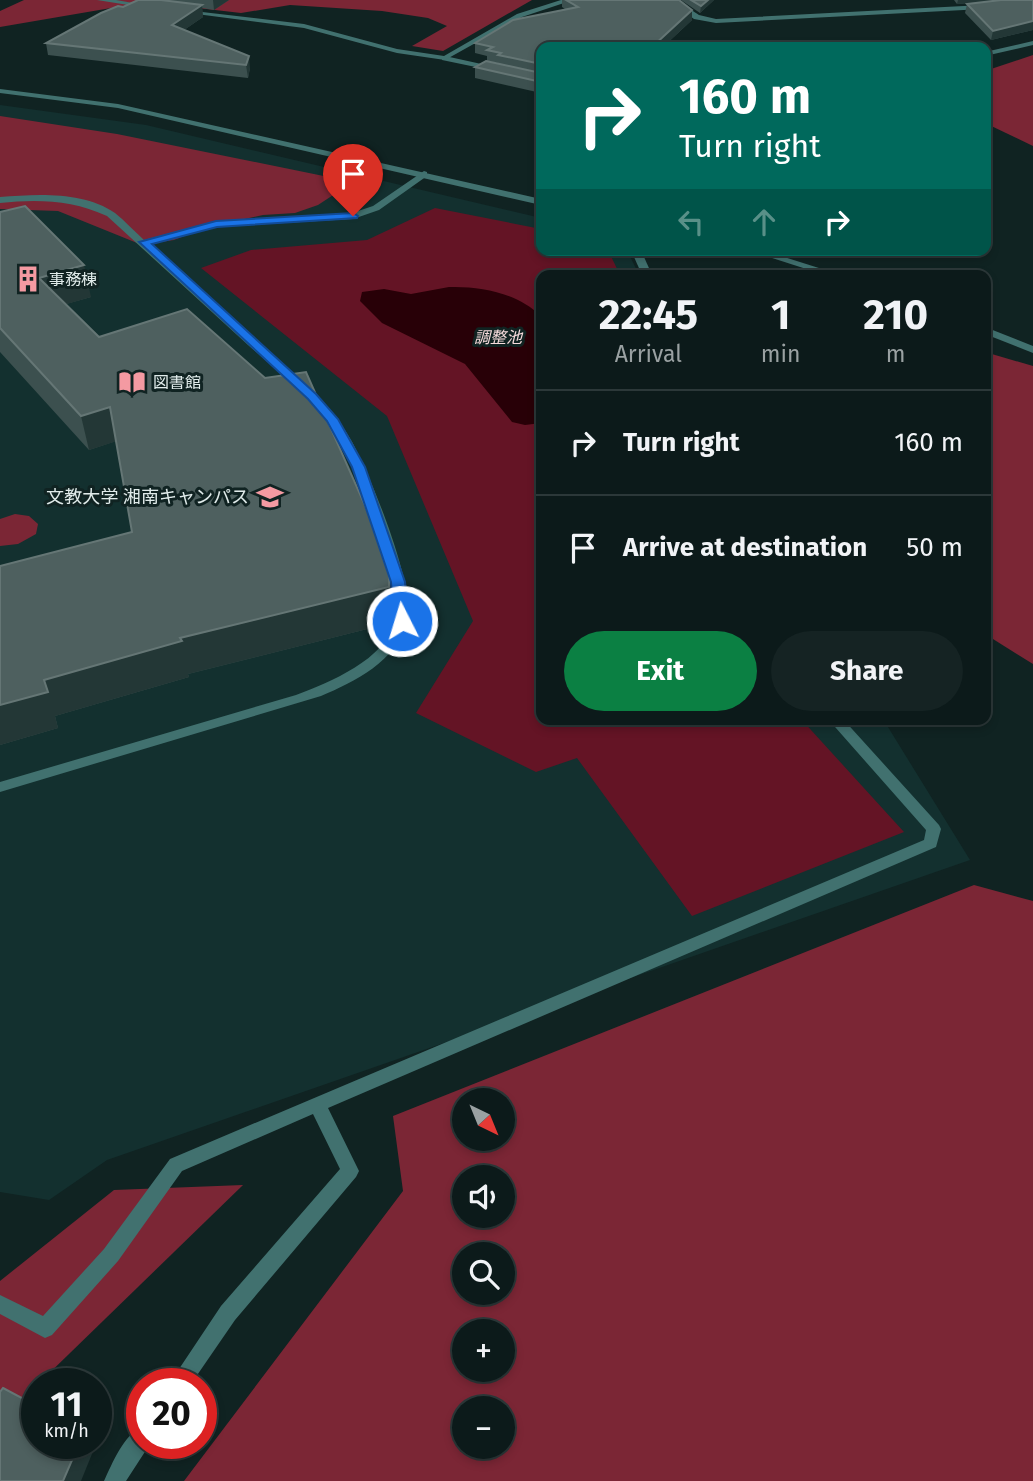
<!DOCTYPE html>
<html lang="en">
<head>
<meta charset="utf-8">
<style>
  :root { --surface:#0c1a1a; --page:#152323; --text:#f1f3f6; --muted:#9aa1a2; --line:#2c3839; --accent:#0b8043 }
  body { margin:0; font-family:"Fira Sans","Noto Sans JP",sans-serif; background:var(--page); color:var(--text); height:100vh; display:flex; flex-direction:column; font-size:26px; white-space:nowrap }
  * { box-sizing:border-box; margin:0 }
  p { font-size:23px; color:var(--muted) }
  .icon { flex:none; width:38px; height:38px; fill:none; stroke:currentColor; stroke-width:2; stroke-linecap:round; stroke-linejoin:round }
  .map { position:relative; flex:1; overflow:hidden }
  .details { position:absolute; left:536px; top:270px; width:455px; height:455px; display:flex; flex-direction:column; background:var(--surface); border-radius:14px; box-shadow:0 4px 10px #0003,0 0 0 2px var(--line) }
  .details>* { flex:none }
  .top-card { position:absolute; left:536px; top:42px; width:455px; height:214px; border-radius:14px; box-shadow:0 4px 10px #0003,0 0 0 2px var(--line); background:#00695c; color:#fff; overflow:hidden }
  .needle { width:46px; rotate:137deg }
  .fabs { position:absolute; left:452px; top:1088px; display:grid; gap:14px }
  .fabs a { display:grid; place-items:center; width:63px; height:63px; border-radius:50%; background:var(--surface); box-shadow:0 4px 10px #0003,0 0 0 2px var(--line); font-size:35px }
  .speed { position:absolute; left:21px; top:1368px; display:flex; gap:14px; font-size:35px; font-weight:700; text-align:center }
  .speed>* { display:grid; place-content:center; width:91px; height:91px; border-radius:50%; background:var(--surface); box-shadow:0 4px 10px #0003,0 0 0 2px var(--line); line-height:1 }
  .speed small { font-size:18px; font-weight:400 }
  .speed .limit { border:10px solid #d22; background:#fff; color:#111 }
  .pin { position:absolute; display:grid; place-items:center; width:60px; height:60px; color:#fff; margin:-72px -30px; border-radius:50% 50% 50% 0; rotate:-45deg; box-shadow:0 0 7px #0007 }
  .pin .icon { rotate:45deg }
  .me { position:absolute; width:77px; margin:-38px; rotate:355deg; stroke-linejoin:round; filter:drop-shadow(0 0 5px #0008) }
  .turn { display:flex; align-items:center; gap:24px; height:147px; padding:0 28px; font-size:32px }
  .turn .icon { width:91px; height:91px; stroke-width:2.5 }
  .turn b { display:block; font-size:49px; line-height:60px }
  .lanes { display:flex; align-items:center; height:66px; padding:0 28px; background:#0003; justify-content:center; gap:35px; direction:ltr }
  .lanes .off { opacity:.35 }
  .eta { display:flex; justify-content:space-evenly; align-items:center; height:119px; text-align:center }
  .eta b { font-size:42px; font-weight:700; line-height:49px }
  .action { display:flex; gap:14px; margin-top:auto; padding:14px 28px }
  .action a { flex:1; height:80px; border-radius:42px; background:var(--accent); color:#fff; font-size:28px; font-weight:700; line-height:80px; text-align:center }
  .action a+a { background:var(--page); color:var(--text) }
  ul { padding:0; list-style:none }
  li { display:flex; align-items:center; gap:21px; height:105px; padding:0 28px; border-top:2px solid var(--line) }
  li div { flex:1 }
  li b { display:block; font-size:26px }
  li em { font-style:normal }
  .map>svg:first-child { display:block }
  .built { fill:#13302f }
  .green { fill:#641425 }
  .forest { fill:#7b2635; fill-rule:evenodd }
  .water { fill:#280007 }
  .lines { fill:none; stroke-linecap:round; stroke-linejoin:round }
  .service { fill:#41716f; fill-rule:evenodd }
  .minor { fill:#41716f; fill-rule:evenodd }
  .tertiary { fill:#41716f; fill-rule:evenodd }
  .wall { fill:#3c504f }
  .shaded-wall { fill:#233736 }
  .building { fill:#4e605f; stroke:#657675; stroke-width:2 }
  .route { fill:#1a73e8; stroke:#114b97; stroke-width:2 }
  .labels { text-anchor:middle; dominant-baseline:central; stroke-width:6; stroke-linejoin:round; paint-order:stroke }
  .far-poi-label { font-size:16px; fill:#e0ebea; stroke:#102322; text-anchor:start }
  .far-water-label { font-size:16px; font-style:italic; fill:#f6dbdc; stroke:#102322 }
  .poi-label { font-size:18px; fill:#e0ebea; stroke:#102322; text-anchor:end }
</style>
</head>
<body>
<div class="map">
<svg width="1033" height="1481" viewBox="0 0 1033 1481">
  <rect width="100%" height="100%" fill="#102322"/>
  <!-- built -->
  <polygon class="built" points="0,105 146,125 541,218 541,250 627,250 639,275 541,275 541,719 883,719 970,860 107,1160 49,1200 0,1192"/>
  <!-- green -->
  <polygon class="green" points="435,208 541,229 541,250 608,250 620,275 541,275 541,719 801,719 904,832 692,916 577,758 536,772 416,713 473,621 387,416 201,268 251,250 367,240"/>
  <!-- forest -->
  <g class="forest">
    <polygon points="24,0 532,0 443,51 412,46 447,26 428,18 382,11 290,5 241,13 146,2 0,27 0,11"/>
    <polygon points="1033,55 1033,146 985,123 985,71"/>
    <polygon points="0,116 117,134 353,182 318,205 295,213 263,215 208,227 174,240 142,245 58,211 0,209"/>
    <polygon points="985,352 1033,366 1033,664 985,634"/>
    <polygon points="15,514 29,516 38,524 36,534 18,544 0,546 0,519"/>
    <path d="M974 885 1033 901V1481H184L403 1191 393 1116ZM464 1101H502V1139H464ZM464 1178H502V1216H464ZM464 1255H502V1293H464ZM464 1332H502V1370H464ZM464 1409H502V1447H464Z"/>
    <polygon points="243,1185 0,1421 0,1281 114,1190"/>
  </g>
  <!-- water -->
  <path class="water" d="M449 287C481 286 517 293 541 316V354L537 365 541 385V423L525 425 512 422 465 364 382 323 360 301 362 292 384 289 411 294Z"/>
  <g class="lines">
    <!-- service -->
    <g class="service">
      <polygon points="445,56 495,67 499,69 495,71 442,60 442,56"/>
      <path d="M424 171 427 172V176L379 210 353 219 216 227 148 244C187 278 225 313 263 348 286 368 310 387 329 410 337 419 345 429 351 440 369 472 417 588 407 622 397 661 354 682 321 696L0 792V782L296 695C330 682 385 660 395 621 400 597 387 566 380 543 369 508 357 467 337 435 314 399 279 373 248 345 201 302 154 259 107 216 72 200 38 199 0 203V197C36 194 84 191 115 213 125 221 134 231 144 240L216 221 352 213 373 206Z"/>
    </g>
    <!-- minor -->
    <g class="minor">
      <polygon points="97,0 116,0 150,6 147,8"/>
      <polygon points="561,0 573,0 522,17 445,60 397,53 304,28 181,12 185,10 304,24 397,49 444,56 517,14"/>
      <polygon points="668,0 676,0 699,15 716,19 983,5 987,7 983,9 716,23 694,19"/>
      <polygon points="631,250 641,250 652,275 642,275"/>
      <polygon points="828,719 843,719 939,825 941,829 936,847 328,1108 359,1171 356,1177 235,1320 191,1384 169,1384 221,1306 340,1169 313,1114 182,1171 118,1261 52,1335 45,1338 0,1314 0,1295 43,1316 104,1249 170,1159 924,840 926,830"/>
      <path d="M142 1427V1444H150L126 1481H104C112 1464 124 1434 142 1427Z"/>
    </g>
    <!-- tertiary -->
    <g class="tertiary">
      <polygon points="1033,41 1033,45 985,56 985,52"/>
      <polygon points="0,89 118,104 541,199 541,205 118,108 0,93"/>
      <polygon points="747,250 762,250 841,275 825,275"/>
      <polygon points="985,327 1033,346 1033,353 985,334"/>
    </g>
  </g>
  <!-- wall -->
  <g class="wall">
    <polygon points="138,0 229,0 214,10 202,8 203,17 184,30 250,68 248,78 48,55 46,43"/>
    <polygon points="562,0 679,0 692,10 692,20 663,47 541,47 541,93 475,78 475,67 498,64 498,63 487,61 487,56 475,53 475,43 565,9 562,7"/>
    <polygon points="681,0 714,0 700,13"/>
    <polygon points="954,0 1033,0 1033,30 991,40 965,13 967,4 982,2 957,4"/>
    <polygon points="0,212 91,297 66,304 99,337 393,598 391,623 188,674 189,677 55,716 58,728 0,745 0,566 132,532 116,441 89,450 0,352"/>
  </g>
  <!-- shaded-wall -->
  <g class="shaded-wall">
    <polygon points="213,0 229,0 214,10"/>
    <polygon points="708,0 714,0 700,13 701,6"/>
    <polygon points="958,0 1009,0 957,4"/>
    <polygon points="202,5 203,17 174,37 172,25"/>
    <polygon points="692,10 692,20 663,47 652,47"/>
    <polygon points="1033,21 1033,30 991,40 993,31"/>
    <polygon points="249,56 250,68 248,78 246,65"/>
    <polygon points="84,265 91,297 46,310 39,278"/>
    <polygon points="110,407 117,441 89,450 81,416"/>
    <polygon points="390,562 393,598 391,623 188,674 189,677 55,716 58,728 0,745 0,705 44,680 180,638"/>
    <polygon points="79,1444 96,1444 81,1481 63,1481"/>
  </g>
  <!-- building -->
  <g class="building">
    <polygon points="138,0 161,0 202,5 172,25 249,56 246,65 46,43 101,13 118,6 123,7"/>
    <polygon points="566,0 679,0 692,10 652,47 541,47 541,64 498,55 501,53 487,50 493,47 475,43 513,20 578,7"/>
    <polygon points="691,0 708,0 701,6"/>
    <polygon points="1001,0 1033,0 1033,21 993,31 967,4"/>
    <polygon points="486,61 541,73 541,82 475,67"/>
    <polygon points="25,206 84,265 39,278 99,337 187,309 265,378 306,372 390,562 389,587 180,638 182,641 44,680 48,692 0,705 0,566 132,532 110,407 81,416 0,328 0,212"/>
    <polygon points="3,1388 37,1406 37,1444 79,1444 63,1481 0,1481 0,1392"/>
  </g>
  <!-- route -->
  <polygon class="route" points="353,213 358,216 357,218 217,227 152,244 316,394 338,419 365,467 405,582 409,621 402,626 394,621 391,582 352,467 327,421 308,399 139,242 216,221"/>
  <!-- icons -->
  <defs>
    <g id="building-bare" transform="scale(2.1)"><path d="M-4-6H4V6H1V3H-1V6H-4ZM-2.5-4.3h1.7v1.8h-1.7ZM.8-4.3h1.7v1.8H.8ZM-2.5-1h1.7V.8h-1.7ZM.8-1h1.7V.8H.8Z" fill="#f49aa2" stroke="#102322" stroke-width="2.5" paint-order="stroke"/></g>
    <g id="library-bare" transform="scale(2.1)"><path d="M-6-4Q-3-5.5-.7-3.5V5Q-3 3-6 4ZM6-4Q3-5.5 .7-3.5V5Q3 3 6 4Z" fill="#f49aa2" stroke="#102322" stroke-width="2.5" paint-order="stroke"/></g>
    <g id="university-bare" transform="scale(2.1)"><path d="M0-5L7-2L0 1L-7-2ZM-4 1L0 2.5L4 1V4Q0 6-4 4Z" fill="#f49aa2" stroke="#102322" stroke-width="2.5" paint-order="stroke"/></g>
  </defs>
  <g fill-rule="evenodd">
    <use href="#building-bare" x="28" y="279"/>
    <use href="#library-bare" x="132" y="382"/>
    <use href="#university-bare" x="270" y="497"/>
  </g>
  <g class="labels">
    <!-- far-poi labels -->
    <g class="far-poi-label">
      <text x="49" y="279">事務棟</text>
      <text x="153" y="382">図書館</text>
    </g>
    <!-- far-water labels -->
    <g class="far-water-label">
      <text x="498" y="337">調整池</text>
    </g>
    <!-- poi labels -->
    <g class="poi-label">
      <text x="249" y="497">文教大学 湘南キャンパス</text>
    </g>
  </g>
</svg>
<div class="fabs">
<a><svg class="needle" viewBox="-14 -14 28 28"><path d="M0-13l5 13h-10z" fill="#e53935"/><path d="M0 13l5-13h-10z" fill="#9aa1a2"/></svg></a>
<a><svg class="icon" aria-label="sound" viewBox="0 0 24 24"><path d="M4 9h4l5-4v14l-5-4H4zM17 9q2 3 0 6"/></svg></a>
<a><svg class="icon" aria-label="search" viewBox="0 0 24 24"><circle cx="10" cy="10" r="6"/><path d="M15 15l6 6"/></svg></a>
<a>+</a>
<a>−</a>
</div>
<div class="speed"><div>11<small>km/h</small></div><div class="limit">20</div></div>
<div class="pin" style="left:353px;top:216px;background:#d93025"><svg class="icon" aria-label="arrive" viewBox="0 0 24 24"><path d="M6 21V4h12l-3 4 3 4H6"/></svg></div>
<svg class="me" style="left:402px;top:621px" viewBox="-20 -20 40 40"><circle r="17" fill="#1a73e8" stroke="#fff" stroke-width="3"/><path d="M0-11L8 9 0 5-8 9z" fill="#fff"/></svg>
<div class="top-card">
<div class="turn"><svg class="icon" aria-label="right" viewBox="0 0 24 24"><path d="M7 20v-9h11M14 6l5 5-5 5"/></svg><div><b>160 m</b>Turn right</div></div>
<div class="lanes"><svg class="icon off" aria-label="left" viewBox="0 0 24 24"><path d="M17 20v-9H6M10 6l-5 5 5 5"/></svg><svg class="icon off" aria-label="ahead" viewBox="0 0 24 24"><path d="M12 20V5M6 11l6-6 6 6"/></svg><svg class="icon" aria-label="right" viewBox="0 0 24 24"><path d="M7 20v-9h11M14 6l5 5-5 5"/></svg></div>
</div>
<section class="details">
<div class="eta">
<div><b>22:45</b><p>Arrival</p></div>
<div><b>1</b><p>min</p></div>
<div><b>210</b><p>m</p></div>
</div>
<ul>
<li><svg class="icon" aria-label="right" viewBox="0 0 24 24"><path d="M7 20v-9h11M14 6l5 5-5 5"/></svg><div><b>Turn right</b></div><em>160 m</em></li>
<li><svg class="icon" aria-label="arrive" viewBox="0 0 24 24"><path d="M6 21V4h12l-3 4 3 4H6"/></svg><div><b>Arrive at destination</b></div><em>50 m</em></li>
</ul>
<div class="action"><a>Exit</a><a>Share</a></div>
</section>
</div>
</body>
</html>
